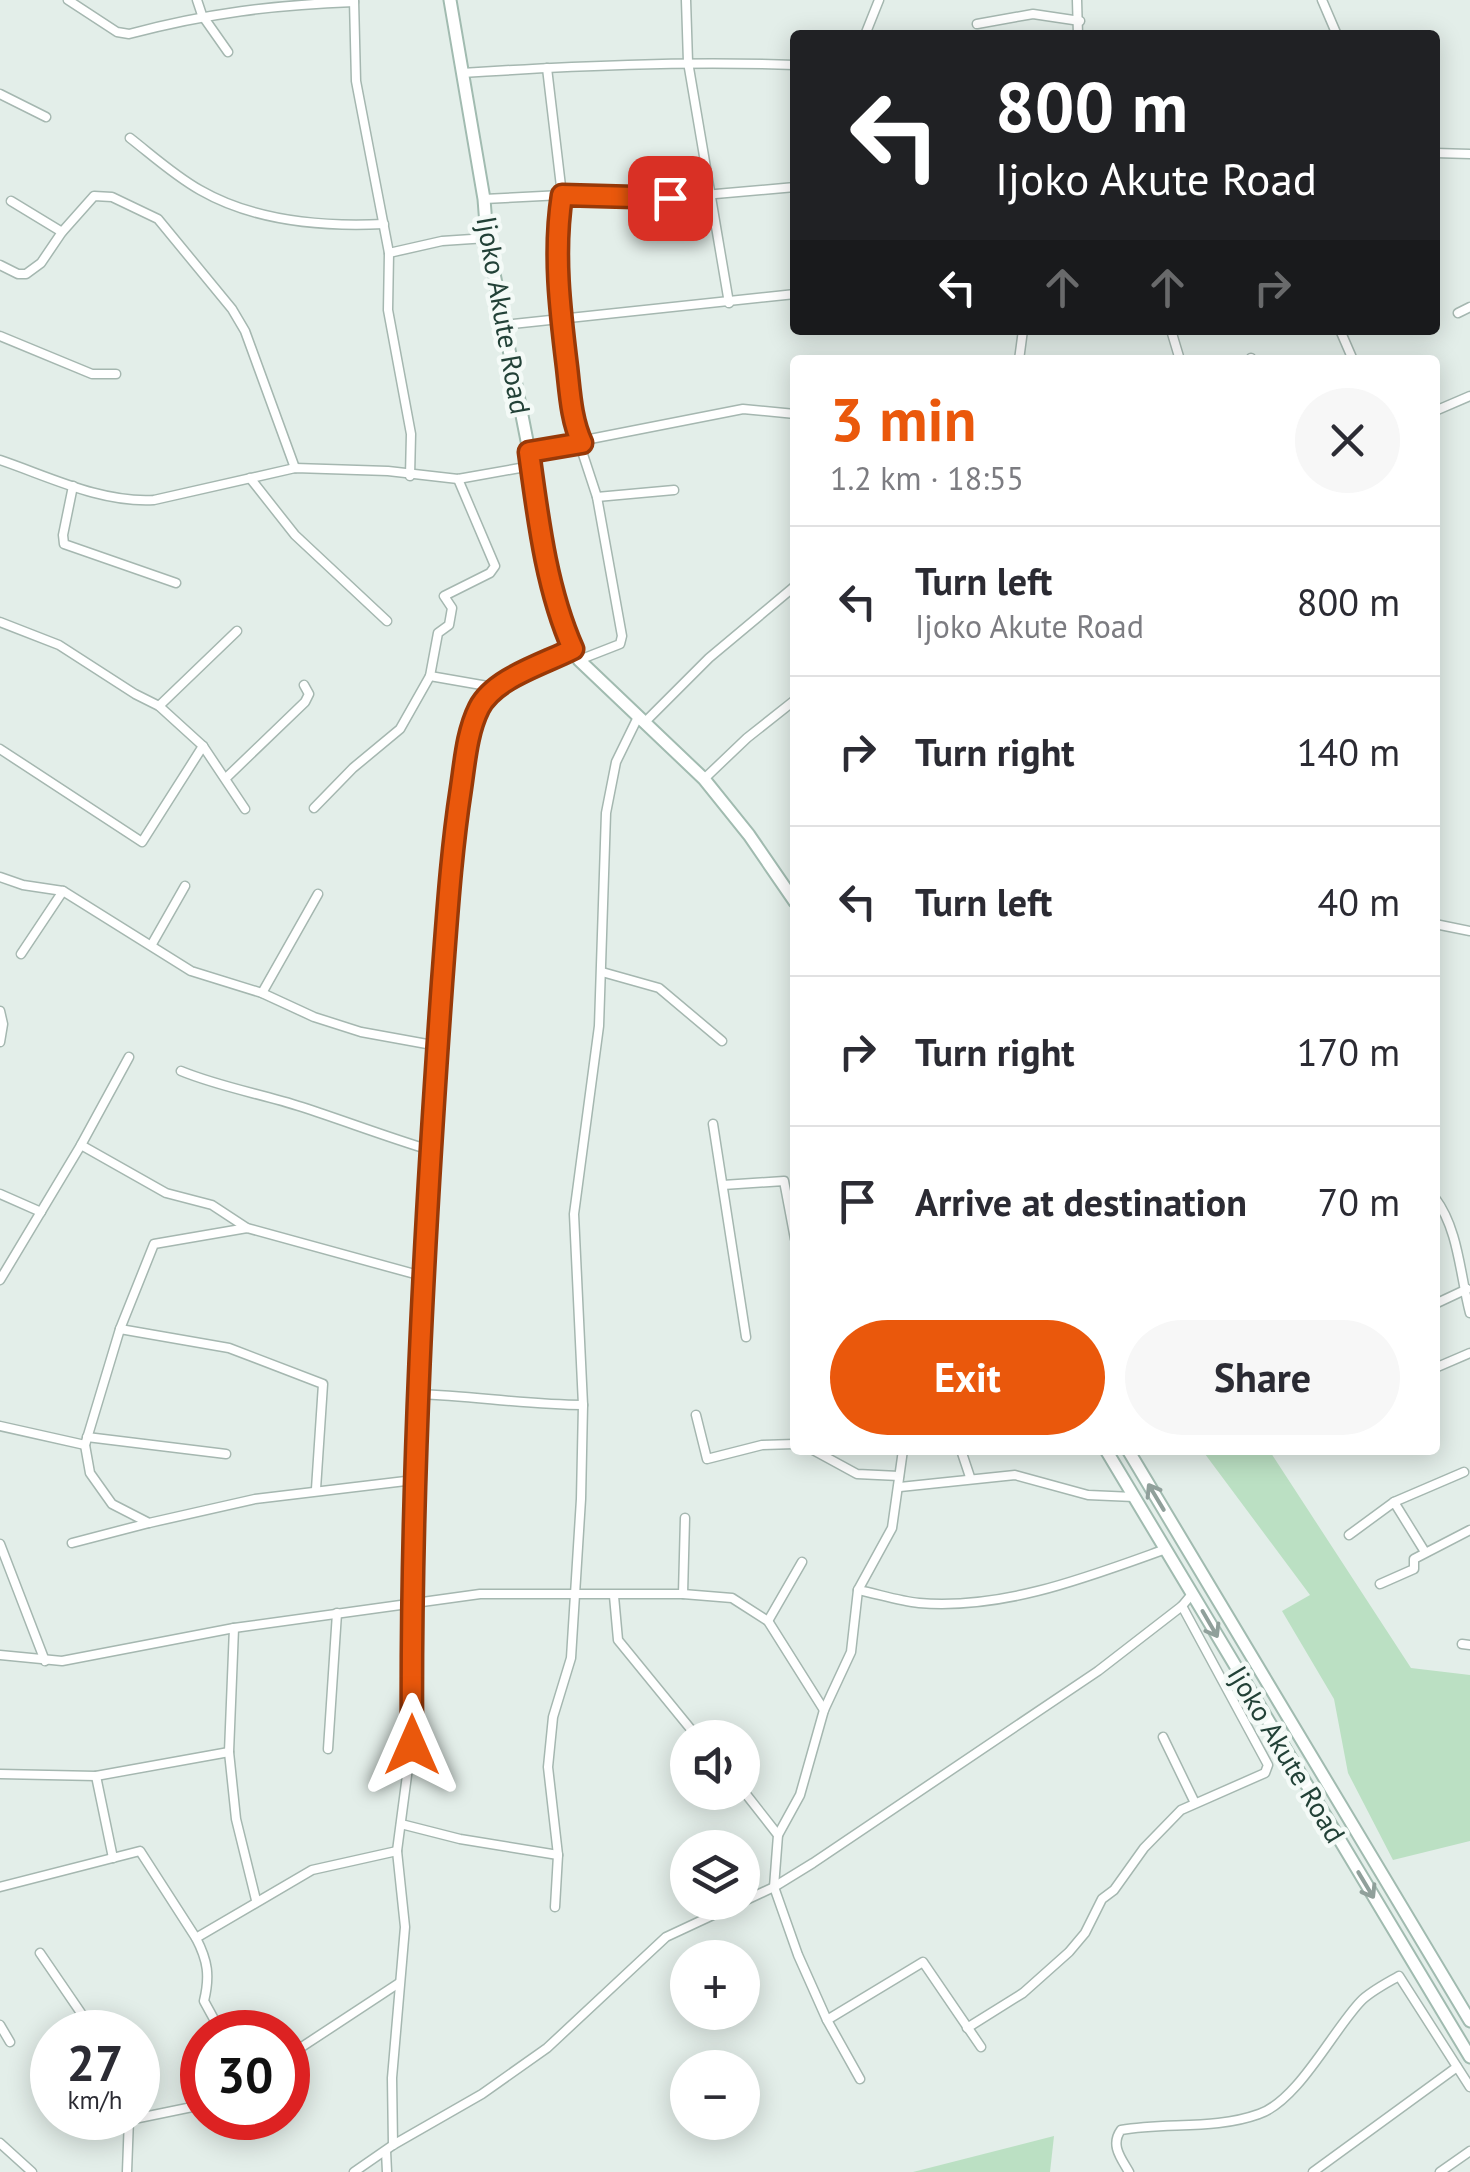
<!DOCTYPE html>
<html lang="en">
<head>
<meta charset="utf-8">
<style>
  :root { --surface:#fff; --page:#f7f7f7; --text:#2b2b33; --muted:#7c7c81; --line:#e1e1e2; --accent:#ea580c }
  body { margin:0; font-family:"PT Sans",sans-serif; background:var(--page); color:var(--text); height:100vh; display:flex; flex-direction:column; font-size:38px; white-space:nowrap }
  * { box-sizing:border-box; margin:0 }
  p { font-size:32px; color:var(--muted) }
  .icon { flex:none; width:55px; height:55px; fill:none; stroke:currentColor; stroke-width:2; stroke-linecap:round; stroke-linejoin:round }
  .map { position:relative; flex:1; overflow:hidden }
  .panel { position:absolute; left:790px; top:355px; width:650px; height:1100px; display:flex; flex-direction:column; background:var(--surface); border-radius:10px; box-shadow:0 5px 25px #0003 }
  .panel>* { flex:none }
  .hud { position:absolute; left:790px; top:30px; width:650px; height:305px; border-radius:10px; box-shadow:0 5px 25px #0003; background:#202124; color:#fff; overflow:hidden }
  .buttons { position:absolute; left:670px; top:1720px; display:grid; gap:20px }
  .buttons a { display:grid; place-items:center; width:90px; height:90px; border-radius:50%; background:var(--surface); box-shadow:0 5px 25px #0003; font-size:50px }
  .speed { position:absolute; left:30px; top:2010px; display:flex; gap:20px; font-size:50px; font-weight:700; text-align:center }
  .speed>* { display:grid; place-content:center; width:130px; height:130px; border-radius:50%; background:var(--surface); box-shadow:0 5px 25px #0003; line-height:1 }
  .speed small { font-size:25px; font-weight:400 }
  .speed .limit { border:15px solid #d22; background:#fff; color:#111 }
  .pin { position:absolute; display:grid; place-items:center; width:85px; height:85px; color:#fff; margin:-42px; border-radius:20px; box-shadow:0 5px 15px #0006 }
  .me { position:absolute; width:110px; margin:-55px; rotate:0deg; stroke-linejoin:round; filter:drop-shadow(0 0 8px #0008) }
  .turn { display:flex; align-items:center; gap:35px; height:210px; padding:0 40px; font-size:45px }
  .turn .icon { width:130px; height:130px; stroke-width:2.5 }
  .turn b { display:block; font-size:70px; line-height:85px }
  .lanes { display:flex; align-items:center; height:95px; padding:0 40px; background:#0003; justify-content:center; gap:50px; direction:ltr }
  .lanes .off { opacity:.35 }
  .round { display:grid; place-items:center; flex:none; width:105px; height:105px; border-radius:52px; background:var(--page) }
  .overview { display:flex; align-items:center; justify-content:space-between; height:170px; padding:0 40px }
  h1 { font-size:60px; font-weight:600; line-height:75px; color:var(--accent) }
  .primary-button { display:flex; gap:20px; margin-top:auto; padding:20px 40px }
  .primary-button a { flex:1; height:115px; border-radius:60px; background:var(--accent); color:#fff; font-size:40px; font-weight:600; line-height:115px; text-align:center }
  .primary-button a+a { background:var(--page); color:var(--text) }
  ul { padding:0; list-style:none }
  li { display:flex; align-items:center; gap:30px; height:150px; padding:0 40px; border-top:2px solid var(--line) }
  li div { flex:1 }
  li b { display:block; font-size:38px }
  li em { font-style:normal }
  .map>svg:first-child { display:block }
  .green { fill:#bbe0c3 }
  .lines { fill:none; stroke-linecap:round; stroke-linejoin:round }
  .street-casing { stroke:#a5b7b0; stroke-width:11 }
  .secondary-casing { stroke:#a1bbb0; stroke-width:15 }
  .street { stroke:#fff; stroke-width:8 }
  .secondary { stroke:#fff; stroke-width:11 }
  .oneway { stroke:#90a09b }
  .route-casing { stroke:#983908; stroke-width:25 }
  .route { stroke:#ea580c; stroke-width:18 }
  .labels { text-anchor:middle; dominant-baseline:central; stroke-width:9; stroke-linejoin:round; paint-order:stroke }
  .street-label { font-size:28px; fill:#224137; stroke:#f4faf7 }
</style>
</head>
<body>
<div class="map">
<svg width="1470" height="2172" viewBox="0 0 1470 2172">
  <rect width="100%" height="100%" fill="#e3eee9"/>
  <!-- green -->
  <g class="green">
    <polygon points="1202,1450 1269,1450 1411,1668 1470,1675 1470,1841 1393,1860 1348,1773 1334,1699 1282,1611 1310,1595"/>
    <polygon points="1054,2136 1050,2172 913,2172"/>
  </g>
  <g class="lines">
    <!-- street casing -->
    <g class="street-casing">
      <g id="street">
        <path d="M68 0 117 32 129 34C208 13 274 5 354 2"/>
        <polyline points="197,0 202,15 228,52"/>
        <polyline points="354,0 356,81 389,253 388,310 411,434 410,476"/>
        <polyline points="686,0 688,62 729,303"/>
        <polyline points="1077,0 1078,35"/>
        <polyline points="1322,0 1337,35"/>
        <polyline points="977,24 1033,14 1080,21"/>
        <polyline points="865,35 879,0"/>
        <polyline points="547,68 562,195 557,227 558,261 574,427 597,497 622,636 620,644 579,660"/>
        <path d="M462 73C573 66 683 61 795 65"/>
        <polyline points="0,94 46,117"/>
        <path d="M130 138C153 156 175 176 200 190 254 221 323 227 384 224"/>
        <polyline points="1435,153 1470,154"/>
        <polyline points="484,199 562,195 670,198 795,187"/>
        <polyline points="11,201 62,232"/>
        <polyline points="389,253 442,241 487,238"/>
        <polyline points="0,265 18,274 26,274 41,263 62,232 94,196 112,197 158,219 232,309 245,331 295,468"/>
        <polyline points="1458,313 1470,307"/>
        <polyline points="503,325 795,294"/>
        <polyline points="1171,330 1180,360"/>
        <polyline points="1340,330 1353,360"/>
        <polyline points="0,336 92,374 116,374"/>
        <polyline points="1251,358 1251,360"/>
        <polyline points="1019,360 1023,330"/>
        <polyline points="1435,411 1470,396"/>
        <polyline points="529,451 743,409 795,414"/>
        <path d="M0 460C50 477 101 503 154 500L295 468 388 471 458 479 531 466"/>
        <polyline points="250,478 295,535 387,621"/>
        <polyline points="73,486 63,535 64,544 176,583"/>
        <polyline points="597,497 674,490"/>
        <polyline points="0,622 59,645 135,694 159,706 203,746 245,809"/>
        <polyline points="430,676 438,633 449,625 452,608 444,596 490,573 495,566 458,479"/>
        <polyline points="159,706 237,631"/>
        <polyline points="645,722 709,658 795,586"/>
        <polyline points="0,749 142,842 203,746"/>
        <polyline points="226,778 305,702 309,694 304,685"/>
        <polyline points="704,779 747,738 795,700"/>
        <polyline points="314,808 353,768 400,729 430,676 493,687"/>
        <polyline points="0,877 23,885 63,891 191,971 262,993 314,1017 361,1032 438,1046"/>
        <polyline points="1435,924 1470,931"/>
        <polyline points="152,944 185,886"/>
        <polyline points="21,954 63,891"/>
        <polyline points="602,972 659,988 722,1041"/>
        <polyline points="262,993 318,894"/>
        <polyline points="0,1011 3,1024 0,1042"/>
        <path d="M181 1071C220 1087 262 1094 302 1107 345 1121 387 1137 430 1150"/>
        <polyline points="713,1124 746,1337"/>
        <polyline points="81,1145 166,1193 212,1205 247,1228"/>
        <polyline points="723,1185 784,1181 795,1239"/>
        <polyline points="0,1194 41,1212"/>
        <path d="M1435 1198C1459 1230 1460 1276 1470 1313"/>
        <polyline points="0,1280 81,1145 129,1057"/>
        <polyline points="1435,1304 1467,1289"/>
        <polyline points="120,1329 229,1348 323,1384 316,1489"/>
        <polyline points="1435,1368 1470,1353"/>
        <path d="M419 1394C474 1396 528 1405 583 1405"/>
        <polyline points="696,1415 707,1459 762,1445 795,1444"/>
        <polyline points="0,1426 85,1445"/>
        <polyline points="87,1437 226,1454"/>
        <polyline points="813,1450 857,1474 899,1476"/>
        <polyline points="961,1450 970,1477"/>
        <polyline points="414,1480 255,1499 149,1523 112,1504 90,1473 85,1445 120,1329 154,1244 247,1228 422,1276"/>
        <polyline points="900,1487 1015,1475 1088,1495 1134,1497"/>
        <polyline points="1394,1502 1464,1472"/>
        <polyline points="1349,1535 1394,1502 1425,1552"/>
        <polyline points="72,1543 149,1523"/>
        <polyline points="0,1544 45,1661"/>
        <polyline points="1380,1584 1414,1569 1414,1559 1470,1530"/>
        <path d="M858 1590C878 1594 899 1601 919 1603 1004 1610 1088 1577 1166 1549"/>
        <polyline points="683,1594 685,1518"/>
        <polyline points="614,1596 618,1640 698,1738"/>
        <polyline points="768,1621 802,1562"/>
        <polyline points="234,1628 229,1752 236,1819 256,1900"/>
        <polyline points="1462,1644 1470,1645"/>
        <polyline points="0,1655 62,1661 234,1628 480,1594 683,1594 732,1598 768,1621 824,1710"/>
        <polyline points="1163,1737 1195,1803"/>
        <polyline points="328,1749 337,1613"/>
        <polyline points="0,1774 96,1776 229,1752"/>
        <polyline points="96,1776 113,1858"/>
        <polyline points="742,1789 778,1835 774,1887 798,1955 827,2020 860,2079"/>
        <polyline points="401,1824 460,1839 558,1855"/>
        <polyline points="778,1835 800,1795 824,1710 851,1652 858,1590 892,1528 903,1450"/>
        <polyline points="0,1887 140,1851 196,1938 312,1870 397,1851"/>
        <polyline points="742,1902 774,1887 813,1863 1098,1671 1182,1606 1192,1594"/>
        <polyline points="555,1907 558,1855 548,1767 553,1717 571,1658 581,1499 583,1405 574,1214 599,1026 606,813 616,762 638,717"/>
        <path d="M196 1938C208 1961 210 1976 204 2001L221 2032"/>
        <polyline points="40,1953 94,2032"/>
        <polyline points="827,2020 923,1962 981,2047"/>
        <polyline points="0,2025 10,2042"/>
        <polyline points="967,2028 1023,1993 1069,1952 1085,1933 1102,1899 1114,1890 1144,1848 1181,1810 1265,1773 1268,1765 1182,1606"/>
        <polyline points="288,2056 399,1983"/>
        <polyline points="129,2120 202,2105"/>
        <polyline points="0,2143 32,2172"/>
        <polyline points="393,2145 392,2078 405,1927 397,1851 411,1745 411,1603 422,1276 456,820 471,727 481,704 493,687 573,649"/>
        <polyline points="386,2151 387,2172"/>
        <polyline points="127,2172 129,2118"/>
        <polyline points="354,2172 393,2145 482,2094 547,2048 666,1937 741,1902"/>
        <path d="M1129 2172C1121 2158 1110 2145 1121 2130 1166 2122 1215 2130 1259 2114 1298 2101 1333 2030 1361 2001 1371 1991 1387 1983 1399 1976L1470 2087"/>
        <polyline points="1313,2172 1457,2067"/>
        <polyline points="1440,2172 1470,2151"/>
      </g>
    </g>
    <!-- secondary casing -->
    <g class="secondary-casing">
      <g id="secondary">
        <polyline points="450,0 484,199 487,238 529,451 546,560 562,624 579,660 704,779 749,835 795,902"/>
        <polyline points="1106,1450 1470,2057"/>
        <polyline points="1128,1450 1470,2021"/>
      </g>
    </g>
    <!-- street -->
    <use href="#street" class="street"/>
    <!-- secondary -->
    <use href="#secondary" class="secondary"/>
  </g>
  <!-- one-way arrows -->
  <defs><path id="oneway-shaft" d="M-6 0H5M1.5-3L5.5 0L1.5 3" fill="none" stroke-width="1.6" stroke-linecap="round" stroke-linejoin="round" transform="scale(2.5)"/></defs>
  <g class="oneway">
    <use href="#oneway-shaft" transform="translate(1156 1497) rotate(-121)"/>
    <use href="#oneway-shaft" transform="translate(1210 1624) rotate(60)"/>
    <use href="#oneway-shaft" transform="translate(1366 1885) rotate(59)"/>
  </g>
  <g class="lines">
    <!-- route casing -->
    <g class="route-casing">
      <path id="route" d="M412 1745C410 1491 424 1237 442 983 447 918 451 853 461 788 465 761 467 732 479 708 494 678 544 664 573 649 546 588 538 518 529 452L582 443C571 419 570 393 567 367 560 310 553 252 562 195L670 198"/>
    </g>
    <!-- route -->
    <use href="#route" class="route"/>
  </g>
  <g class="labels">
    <!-- street labels -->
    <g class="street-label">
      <text transform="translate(504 315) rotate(80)">Ijoko Akute Road</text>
      <text transform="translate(1287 1754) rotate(59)">Ijoko Akute Road</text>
    </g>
  </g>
</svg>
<div class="buttons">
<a><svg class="icon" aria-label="sound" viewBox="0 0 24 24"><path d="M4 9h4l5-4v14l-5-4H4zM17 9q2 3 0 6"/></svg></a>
<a><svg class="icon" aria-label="layers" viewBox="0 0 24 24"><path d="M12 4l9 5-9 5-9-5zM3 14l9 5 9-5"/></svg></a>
<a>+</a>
<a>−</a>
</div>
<div class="speed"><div>27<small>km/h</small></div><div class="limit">30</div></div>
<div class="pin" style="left:670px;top:198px;background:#d93025"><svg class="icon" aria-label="arrive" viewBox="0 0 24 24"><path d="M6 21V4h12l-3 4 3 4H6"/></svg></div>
<svg class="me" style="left:412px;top:1745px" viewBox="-20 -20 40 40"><path d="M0-17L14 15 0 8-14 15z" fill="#ea580c" stroke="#fff" stroke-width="4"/></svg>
<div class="hud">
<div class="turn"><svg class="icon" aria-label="left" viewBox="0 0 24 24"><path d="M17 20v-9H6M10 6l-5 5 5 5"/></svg><div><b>800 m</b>Ijoko Akute Road</div></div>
<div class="lanes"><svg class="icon" aria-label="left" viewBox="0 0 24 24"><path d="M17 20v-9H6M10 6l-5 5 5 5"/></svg><svg class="icon off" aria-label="ahead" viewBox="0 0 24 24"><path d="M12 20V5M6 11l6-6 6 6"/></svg><svg class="icon off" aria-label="ahead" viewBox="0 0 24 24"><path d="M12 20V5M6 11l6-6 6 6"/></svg><svg class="icon off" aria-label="right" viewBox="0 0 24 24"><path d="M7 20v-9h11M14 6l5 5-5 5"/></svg></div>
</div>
<section class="panel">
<div class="overview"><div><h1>3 min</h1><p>1.2 km · 18:55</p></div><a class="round"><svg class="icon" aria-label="close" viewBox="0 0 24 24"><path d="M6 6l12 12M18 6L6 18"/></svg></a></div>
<ul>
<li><svg class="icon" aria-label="left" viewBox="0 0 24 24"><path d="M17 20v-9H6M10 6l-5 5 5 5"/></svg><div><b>Turn left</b><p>Ijoko Akute Road</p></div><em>800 m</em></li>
<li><svg class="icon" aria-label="right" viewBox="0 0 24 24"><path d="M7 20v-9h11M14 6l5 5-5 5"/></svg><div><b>Turn right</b></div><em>140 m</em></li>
<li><svg class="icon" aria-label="left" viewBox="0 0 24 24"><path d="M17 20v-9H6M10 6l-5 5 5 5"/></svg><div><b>Turn left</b></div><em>40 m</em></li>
<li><svg class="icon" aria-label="right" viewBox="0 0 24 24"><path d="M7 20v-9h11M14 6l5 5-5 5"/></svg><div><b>Turn right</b></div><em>170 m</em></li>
<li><svg class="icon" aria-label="arrive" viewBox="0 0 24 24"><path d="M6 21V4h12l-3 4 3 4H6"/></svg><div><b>Arrive at destination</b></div><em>70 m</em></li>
</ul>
<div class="primary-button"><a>Exit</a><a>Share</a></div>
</section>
</div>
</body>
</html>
